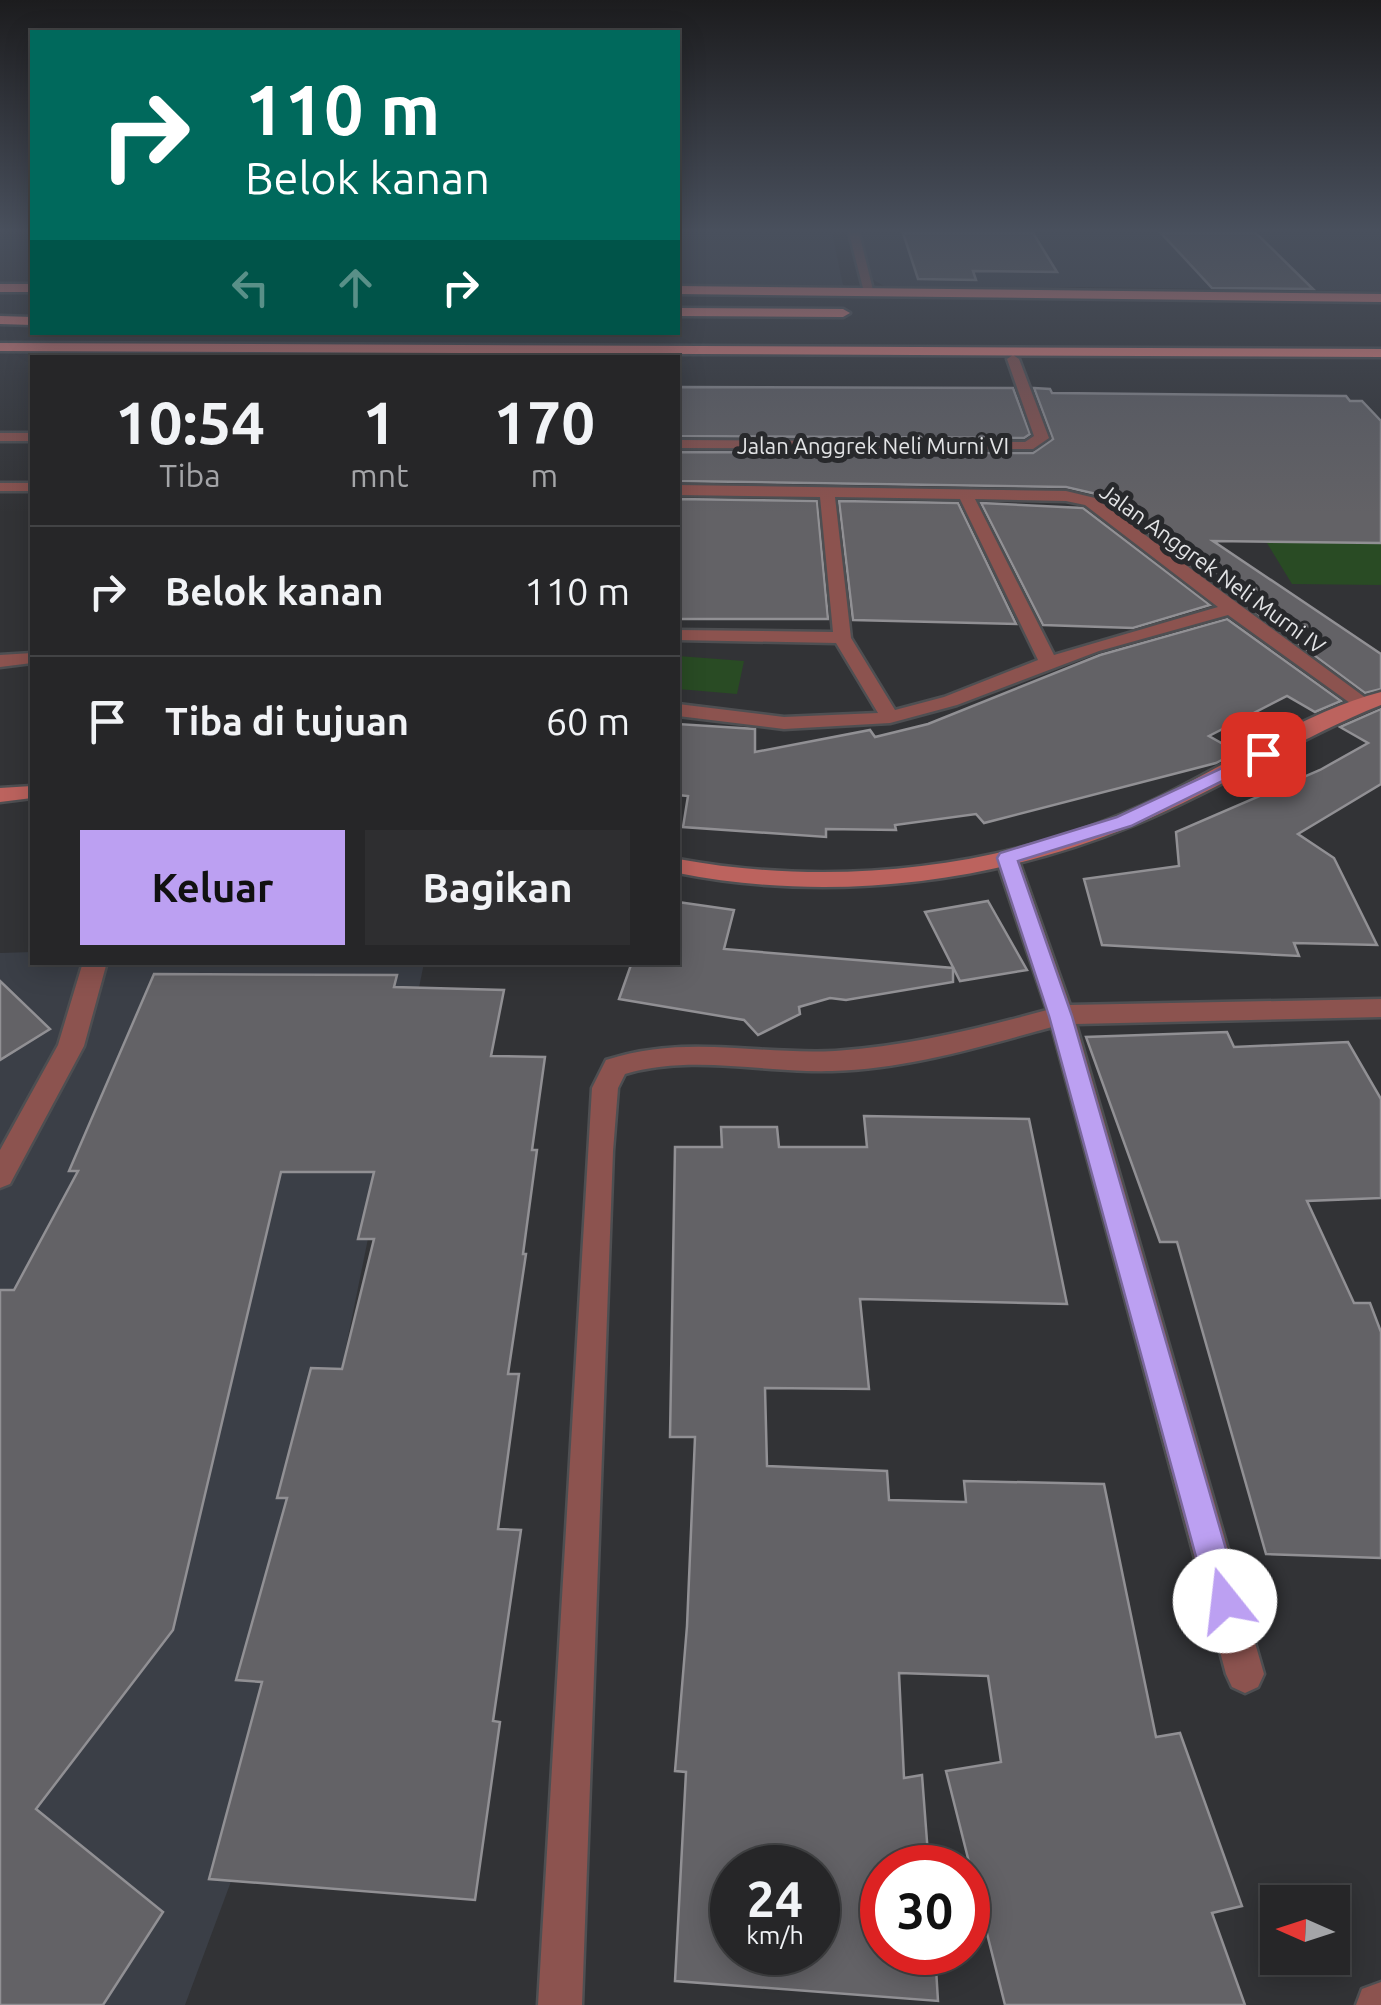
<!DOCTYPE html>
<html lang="id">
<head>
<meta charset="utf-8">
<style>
  :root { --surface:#262628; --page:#2e2e30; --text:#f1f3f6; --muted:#a4a5a8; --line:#424345; --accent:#bca0f2 }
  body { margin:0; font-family:Ubuntu,sans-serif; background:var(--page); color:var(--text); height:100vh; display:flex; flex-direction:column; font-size:38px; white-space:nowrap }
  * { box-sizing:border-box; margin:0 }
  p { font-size:32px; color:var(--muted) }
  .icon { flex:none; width:55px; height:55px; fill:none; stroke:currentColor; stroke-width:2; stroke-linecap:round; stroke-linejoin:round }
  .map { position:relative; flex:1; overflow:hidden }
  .side { position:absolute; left:30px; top:355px; width:650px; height:610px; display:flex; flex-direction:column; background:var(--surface); border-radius:0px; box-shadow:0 5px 25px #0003,0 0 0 2px var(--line) }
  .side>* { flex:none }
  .hud { position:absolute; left:30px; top:30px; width:650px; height:305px; border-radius:0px; box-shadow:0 5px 25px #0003,0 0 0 2px var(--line); background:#00695c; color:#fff; overflow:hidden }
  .needle { width:65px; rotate:273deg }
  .buttons { position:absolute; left:1260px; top:1885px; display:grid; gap:20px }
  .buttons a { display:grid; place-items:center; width:90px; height:90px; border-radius:0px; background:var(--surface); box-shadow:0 5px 25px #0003,0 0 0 2px var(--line); font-size:50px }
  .speed { position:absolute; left:710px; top:1845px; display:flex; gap:20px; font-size:50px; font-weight:700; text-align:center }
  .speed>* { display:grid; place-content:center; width:130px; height:130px; border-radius:50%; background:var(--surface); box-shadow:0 5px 25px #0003,0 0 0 2px var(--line); line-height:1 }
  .speed small { font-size:25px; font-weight:400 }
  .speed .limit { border:15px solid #d22; background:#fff; color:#111 }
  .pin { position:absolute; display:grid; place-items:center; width:85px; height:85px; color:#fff; margin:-42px; border-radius:20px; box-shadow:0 5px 15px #0006 }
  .me { position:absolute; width:110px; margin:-55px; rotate:344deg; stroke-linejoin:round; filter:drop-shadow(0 0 8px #0008) }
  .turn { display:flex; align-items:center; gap:35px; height:210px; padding:0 50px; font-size:45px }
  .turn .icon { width:130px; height:130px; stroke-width:2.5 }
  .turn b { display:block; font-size:70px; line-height:85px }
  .lanes { display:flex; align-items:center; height:95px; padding:0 50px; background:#0003; justify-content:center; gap:50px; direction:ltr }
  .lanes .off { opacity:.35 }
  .eta { display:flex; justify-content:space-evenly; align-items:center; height:170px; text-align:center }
  .eta b { font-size:60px; font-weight:700; line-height:70px }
  .button { display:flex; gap:20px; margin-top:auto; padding:20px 50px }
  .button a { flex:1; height:115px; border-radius:0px; background:var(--accent); color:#111; font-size:40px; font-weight:700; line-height:115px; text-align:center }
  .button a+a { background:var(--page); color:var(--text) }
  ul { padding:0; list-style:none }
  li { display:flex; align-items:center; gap:30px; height:130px; padding:0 50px; border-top:2px solid var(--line) }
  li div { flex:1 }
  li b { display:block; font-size:38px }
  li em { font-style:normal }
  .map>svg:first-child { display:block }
  .built { fill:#3b3f47 }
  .green { fill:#294b24 }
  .building { fill:#636266; stroke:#919094; stroke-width:2.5; fill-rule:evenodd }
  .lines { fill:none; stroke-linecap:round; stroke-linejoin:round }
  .street-casing { stroke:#4e4f52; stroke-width:5 }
  .secondary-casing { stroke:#4e4f52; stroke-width:5 }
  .highway-casing { stroke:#4e4f52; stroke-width:5 }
  .street { fill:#8c534f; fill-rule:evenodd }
  .secondary { fill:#bc635e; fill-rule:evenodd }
  .highway { fill:#f2847e; fill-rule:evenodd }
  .route { fill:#bca0f2; stroke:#7a689d; stroke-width:2.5 }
  .labels { text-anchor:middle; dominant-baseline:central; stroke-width:10; stroke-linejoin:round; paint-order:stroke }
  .far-street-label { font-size:22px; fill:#e3e4e6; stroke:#28292c }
</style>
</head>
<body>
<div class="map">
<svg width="1381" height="2005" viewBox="0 0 1381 2005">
  <rect width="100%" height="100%" fill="#323336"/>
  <!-- built -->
  <g class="built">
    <polygon points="678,233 832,233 844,290 678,289"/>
    <polygon points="861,233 1381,233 1381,291 1079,287 907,292 889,289 872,279"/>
    <polygon points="32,952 32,962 424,963 245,1844 185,2005 0,2005 0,953"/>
  </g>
  <!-- green -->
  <g class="green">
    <polygon points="1262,535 1381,537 1381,585 1292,584"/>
    <polygon points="678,656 744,661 737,694 678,689"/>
  </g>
  <!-- building -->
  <g class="building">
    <polygon points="903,233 1033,233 1057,272 973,271 976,280 918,279"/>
    <polygon points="1161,233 1256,233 1313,289 1212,288"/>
    <polygon points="678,387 1013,388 1030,434 1024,438 678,436"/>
    <polygon points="1034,388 1050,389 1052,393 1346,396 1350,401 1362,401 1381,421 1381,543 1213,541 1381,654 1381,689 1365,693 1096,494 1066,487 678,481 678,452 1033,453 1053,439"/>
    <polygon points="678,499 817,501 828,619 678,619"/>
    <polygon points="839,501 958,503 1016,624 853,620"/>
    <polygon points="981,503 1083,508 1210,605 1133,628 1043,625"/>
    <polygon points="1227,619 1341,701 1315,712 1287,696 1209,736 1237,752 1216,763 984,823 976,814 895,825 896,830 826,829 826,837 683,827 688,796 678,795 678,724 755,729 755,752 870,730 875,737 928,724 1100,655"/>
    <polygon points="1381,709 1381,784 1298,834 1334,858 1377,945 1294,943 1299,956 1102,945 1084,879 1179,866 1176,832 1320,770 1368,743 1340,727"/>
    <polygon points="988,901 1027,970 960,981 925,912"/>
    <polygon points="678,902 734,910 724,949 953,968 953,982 846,1000 830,998 799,1007 800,1014 758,1035 744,1020 619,999 632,962 678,962"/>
    <polygon points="154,974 397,975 394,987 504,990 491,1056 545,1057 532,1150 537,1150 523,1254 526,1254 508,1374 519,1374 498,1529 521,1530 493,1721 500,1722 475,1900 209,1879 262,1682 236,1680 287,1498 277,1498 311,1368 342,1369 374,1239 358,1239 374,1172 281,1172 173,1630 36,1809 163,1912 103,2005 0,2005 0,1290 14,1290 78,1171 69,1171"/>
    <polygon points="0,981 50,1029 0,1060"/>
    <polygon points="1227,1032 1234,1047 1348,1042 1381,1099 1381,1198 1307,1201 1354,1303 1370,1303 1381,1332 1381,1558 1266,1554 1177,1242 1160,1242 1086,1037"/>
    <path d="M864 1116 1029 1119 1067 1304 860 1299 869 1389 765 1388 767 1466 887 1471 889 1500 966 1502 964 1481 1104 1484 1156 1737 1180 1733 1242 1906 1212 1913 1245 2005H1005L946 1771 1001 1762 988 1676 899 1673 904 1778 922 1775 929 1868H882V1952H935L938 2001 675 1981 686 1772 675 1771 687 1626 695 1437H670L675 1147H722L721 1127H777L779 1147H867ZM732 1868H818V1952H732Z"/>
  </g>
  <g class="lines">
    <!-- street casing -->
    <g class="street-casing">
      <g id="street">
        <polygon points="849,233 859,233 874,294 864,292"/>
        <polygon points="1013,355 1019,359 1049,438 1033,449 678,448 678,440 1025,442 1034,436 1007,359"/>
        <rect x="0" y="433" width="32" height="8"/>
        <rect x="0" y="483" width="32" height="8"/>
        <path d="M678 485 1066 491 1095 498 1374 704 1371 708H1357L1228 615 1099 651 957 705 890 723 784 729 678 716V704L784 717 878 713 836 643 678 640V630L833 632 820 497 678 495ZM835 497 960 499 1038 660 944 697 895 710 851 638ZM975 499 1066 501 1085 505 1218 607 1054 655Z"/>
        <polygon points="32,653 32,663 0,667 0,655"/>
        <path d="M1007 851 1018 858 1070 1005 1381 999V1017L1076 1024 1264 1674 1258 1687 1245 1693 1232 1687 1226 1674 1052 1027C980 1047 907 1069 832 1071 763 1073 693 1054 625 1074L618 1088 613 1151 582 2005H538L592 1088 606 1060C687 1034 754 1055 835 1051 908 1046 977 1029 1047 1010L996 858Z"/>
        <polygon points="83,962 107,962 84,1046 10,1184 0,1188 0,1150 58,1045"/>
        <polygon points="1381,1982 1381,2005 1356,2005 1362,1989"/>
      </g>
    </g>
    <!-- secondary casing -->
    <g class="secondary-casing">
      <g id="secondary">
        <path d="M1381 692V705C1296 739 1219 790 1134 825 991 884 829 903 678 873V859C836 888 1008 869 1154 800 1228 765 1302 713 1381 692Z"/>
        <polygon points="32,786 32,798 0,802 0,788"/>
      </g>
    </g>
    <!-- highway casing -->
    <g class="highway-casing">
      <g id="highway">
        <rect x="0" y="284" width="32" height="8"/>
        <polygon points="678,286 1381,294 1381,302 678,294"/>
        <polygon points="678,308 843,309 850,313 843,317 678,316"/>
        <polygon points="0,316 32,317 32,325 0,324"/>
        <polygon points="0,343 1381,349 1381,357 0,351"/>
      </g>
    </g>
    <!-- street -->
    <use href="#street" class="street"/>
    <!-- secondary -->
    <use href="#secondary" class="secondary"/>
    <!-- highway -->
    <use href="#highway" class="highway"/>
  </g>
  <!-- sky -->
  <linearGradient id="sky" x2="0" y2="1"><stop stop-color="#1c1c1e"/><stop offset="0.45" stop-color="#49505d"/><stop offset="1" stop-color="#49505d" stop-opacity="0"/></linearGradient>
  <rect width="1381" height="513" fill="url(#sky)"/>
  <!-- route -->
  <polygon class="route" points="1263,749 1269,750 1269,758 1131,826 1018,861 1072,1016 1241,1601 1237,1613 1225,1618 1213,1613 1208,1601 1049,1016 997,858 1000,853 1117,817"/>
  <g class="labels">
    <!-- far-street labels -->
    <g class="far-street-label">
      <text x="873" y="445">Jalan Anggrek Neli Murni VI</text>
      <text transform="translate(1213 568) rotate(36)">Jalan Anggrek Neli Murni IV</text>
    </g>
  </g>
</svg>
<div class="buttons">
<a><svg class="needle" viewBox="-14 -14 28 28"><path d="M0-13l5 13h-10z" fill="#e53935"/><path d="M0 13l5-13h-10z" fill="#a4a5a8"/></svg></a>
</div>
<div class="speed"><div>24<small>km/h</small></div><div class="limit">30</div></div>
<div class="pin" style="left:1263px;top:754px;background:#d93025"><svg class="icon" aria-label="arrive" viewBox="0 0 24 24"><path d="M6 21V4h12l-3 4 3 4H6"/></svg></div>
<svg class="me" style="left:1225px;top:1601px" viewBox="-20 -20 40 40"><circle r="19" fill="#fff"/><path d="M0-13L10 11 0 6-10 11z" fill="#bca0f2"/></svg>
<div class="hud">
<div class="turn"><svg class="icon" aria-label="right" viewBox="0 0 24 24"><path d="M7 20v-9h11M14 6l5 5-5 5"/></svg><div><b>110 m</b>Belok kanan</div></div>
<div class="lanes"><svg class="icon off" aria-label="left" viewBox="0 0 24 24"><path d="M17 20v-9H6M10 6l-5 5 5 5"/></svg><svg class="icon off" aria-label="ahead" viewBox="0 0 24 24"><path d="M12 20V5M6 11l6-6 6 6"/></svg><svg class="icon" aria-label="right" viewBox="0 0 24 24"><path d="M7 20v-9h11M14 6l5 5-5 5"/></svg></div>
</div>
<section class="side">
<div class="eta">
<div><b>10:54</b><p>Tiba</p></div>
<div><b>1</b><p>mnt</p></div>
<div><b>170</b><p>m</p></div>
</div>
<ul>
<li><svg class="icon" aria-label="right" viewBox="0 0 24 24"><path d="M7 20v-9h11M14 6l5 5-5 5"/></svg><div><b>Belok kanan</b></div><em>110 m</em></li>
<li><svg class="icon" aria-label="arrive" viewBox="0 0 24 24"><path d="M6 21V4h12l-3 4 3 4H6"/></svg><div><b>Tiba di tujuan</b></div><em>60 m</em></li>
</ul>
<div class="button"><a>Keluar</a><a>Bagikan</a></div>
</section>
</div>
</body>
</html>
